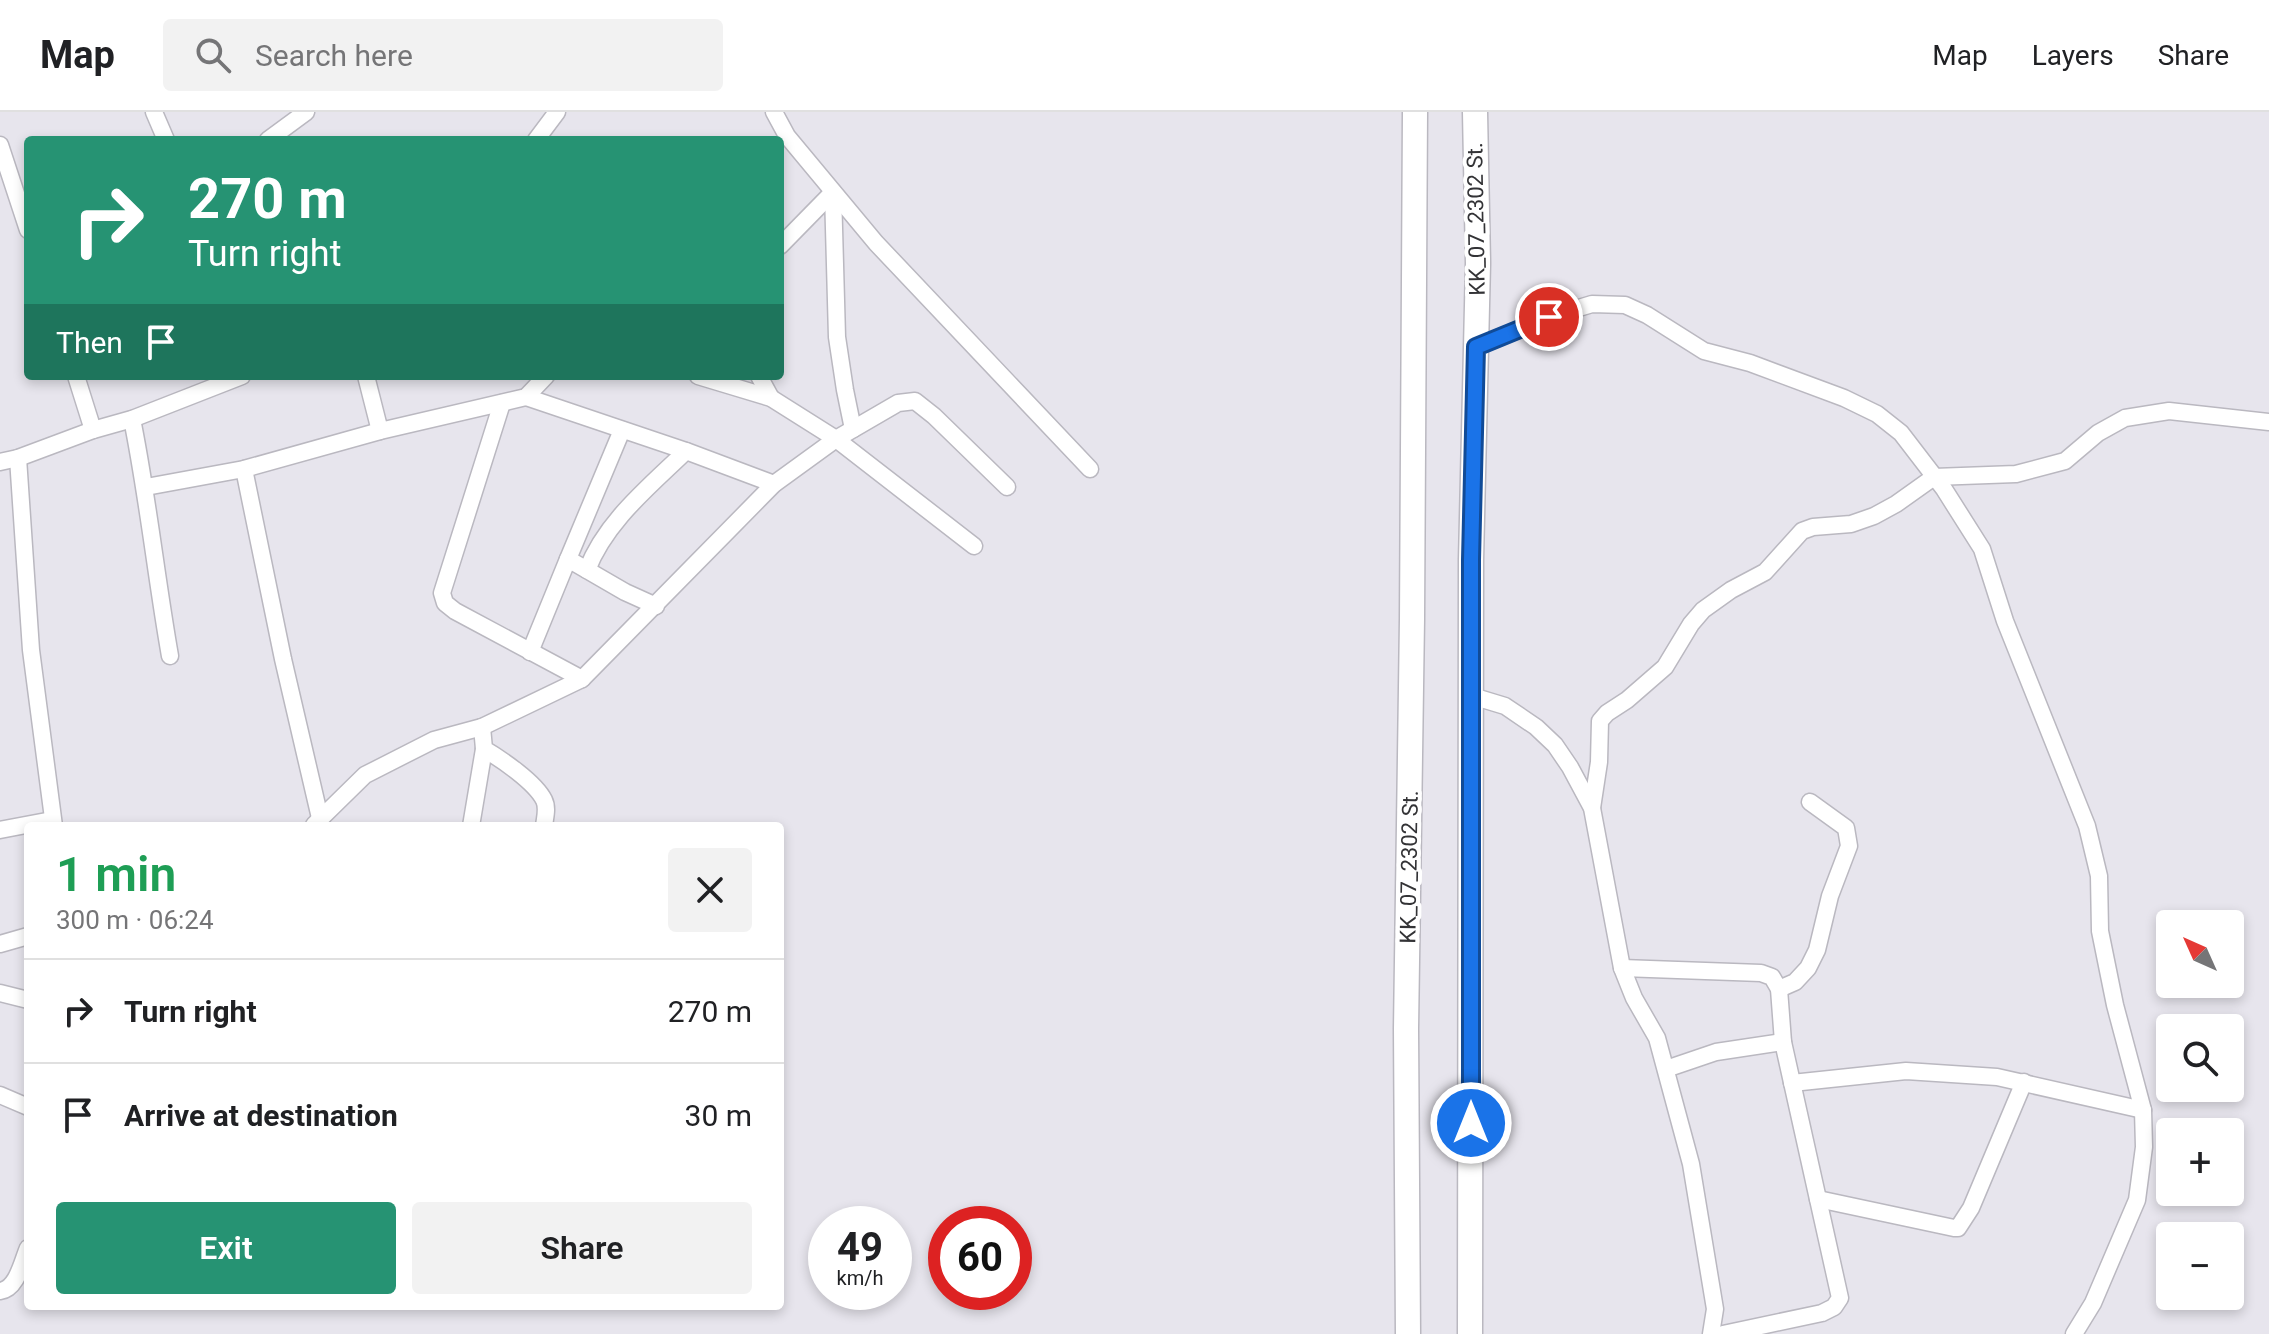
<!DOCTYPE html>
<html lang="en">
<head>
<meta charset="utf-8">
<style>
  :root { --surface:#fff; --page:#f2f2f2; --text:#202124; --muted:#757577; --line:#e0e0e0; --accent:#269373 }
  body { margin:0; font-family:Roboto,sans-serif; background:var(--page); color:var(--text); height:100vh; display:flex; flex-direction:column; font-size:30px; white-space:nowrap }
  * { box-sizing:border-box; margin:0 }
  p { font-size:26px; color:var(--muted) }
  .icon { flex:none; width:44px; height:44px; fill:none; stroke:currentColor; stroke-width:2; stroke-linecap:round; stroke-linejoin:round }
  .map { position:relative; flex:1; overflow:hidden }
  .side { position:absolute; left:24px; top:710px; width:760px; height:488px; display:flex; flex-direction:column; background:var(--surface); border-radius:8px; box-shadow:0 4px 12px #0003 }
  .side>* { flex:none }
  .hud { position:absolute; left:24px; top:24px; width:760px; height:244px; border-radius:8px; box-shadow:0 4px 12px #0003; background:#269373; color:#fff; overflow:hidden }
  .needle { width:52px; rotate:315deg }
  .tools { position:absolute; left:2156px; top:798px; display:grid; gap:16px }
  .tools a { display:grid; place-items:center; width:88px; height:88px; border-radius:8px; background:var(--surface); box-shadow:0 4px 12px #0003; font-size:40px }
  .speed { position:absolute; left:808px; top:1094px; display:flex; gap:16px; font-size:40px; font-weight:700; text-align:center }
  .speed>* { display:grid; place-content:center; width:104px; height:104px; border-radius:50%; background:var(--surface); box-shadow:0 4px 12px #0003; line-height:1 }
  .speed small { font-size:20px; font-weight:400 }
  .speed .limit { border:12px solid #d22; background:#fff; color:#111 }
  .pin { position:absolute; display:grid; place-items:center; width:68px; height:68px; color:#fff; margin:-34px; border:4px solid #fff; border-radius:50%; box-shadow:0 2px 8px #0007 }
  .me { position:absolute; width:88px; margin:-44px; rotate:0deg; stroke-linejoin:round; filter:drop-shadow(0 0 6px #0008) }
  .turn { display:flex; align-items:center; gap:28px; height:168px; padding:0 32px; font-size:36px }
  .turn .icon { width:104px; height:104px; stroke-width:2.5 }
  .turn b { display:block; font-size:56px; line-height:68px }
  .then { display:flex; align-items:center; height:76px; padding:0 32px; background:#0003; gap:16px; font-size:30px }
  .round { display:grid; place-items:center; flex:none; width:84px; height:84px; border-radius:8px; background:var(--page) }
  .headline { display:flex; align-items:center; justify-content:space-between; height:136px; padding:0 32px }
  h1 { font-size:48px; font-weight:600; line-height:60px; color:#1e9e55 }
  .primary-button { display:flex; gap:16px; margin-top:auto; padding:16px 32px }
  .primary-button a { flex:1; height:92px; border-radius:8px; background:var(--accent); color:#fff; font-size:32px; font-weight:600; line-height:92px; text-align:center }
  .primary-button a+a { background:var(--page); color:var(--text) }
  ul { padding:0; list-style:none }
  li { display:flex; align-items:center; gap:24px; height:104px; padding:0 32px; border-top:2px solid var(--line) }
  li div { flex:1 }
  li b { display:block; font-size:30px }
  li em { font-style:normal }
  header { display:flex; align-items:center; gap:48px; box-sizing:border-box; height:112px; padding:0 40px; background:var(--surface); border-bottom:2px solid var(--line) }
  header strong { font-size:38px }
  nav { display:flex; gap:44px; margin-inline-start:auto; font-size:28px }
  .search { width:560px; height:72px; background:var(--page); display:flex; align-items:center; gap:20px; box-sizing:border-box; padding:0 28px; border-radius:8px; color:var(--muted); font-size:30px }
  .map>svg:first-child { display:block }
  .lines { fill:none; stroke-linecap:round; stroke-linejoin:round }
  .street-casing { stroke:#bab8c0; stroke-width:19 }
  .primary-casing { stroke:#bab8c0; stroke-width:27 }
  .street { stroke:#fff; stroke-width:16 }
  .primary { stroke:#fff; stroke-width:24 }
  .route-casing { stroke:#114b97; stroke-width:20 }
  .route { stroke:#1a73e8; stroke-width:14 }
  .labels { text-anchor:middle; dominant-baseline:central; stroke-width:8; stroke-linejoin:round; paint-order:stroke }
  .street-label { font-size:22px; fill:#333336; stroke:#fff }
</style>
</head>
<body>
<header>
<strong>Map</strong>
<div class="search"><svg class="icon" aria-label="search" viewBox="0 0 24 24"><circle cx="10" cy="10" r="6"/><path d="M15 15l6 6"/></svg>Search here</div>
<nav><a>Map</a><a>Layers</a><a>Share</a></nav>
</header>
<div class="map">
<svg width="2269" height="1222" viewBox="0 0 2269 1222">
  <rect width="100%" height="100%" fill="#e7e5ed"/>
  <g class="lines">
    <!-- street casing -->
    <g class="street-casing">
      <g id="street">
        <polyline points="154,0 166,28"/>
        <polyline points="774,0 787,24 876,131 1090,357"/>
        <polyline points="268,28 306,0"/>
        <polyline points="536,28 557,0"/>
        <polyline points="0,33 28,118"/>
        <polyline points="833,80 837,225 845,278 853,317"/>
        <polyline points="780,134 833,80"/>
        <polyline points="1476,235 1549,205 1592,192 1625,193 1647,203 1704,239 1750,251 1844,286 1877,302 1901,321 1944,377 1982,437 2005,509 2087,714 2099,764 2100,819 2115,893 2143,998 2144,1035 2137,1088 2093,1191 2074,1222"/>
        <polyline points="76,264 93,318"/>
        <polyline points="366,264 380,319"/>
        <polyline points="698,264 771,286 836,327 974,434"/>
        <polyline points="759,264 771,286"/>
        <polyline points="526,285 686,339 774,372"/>
        <polyline points="502,291 442,481 445,491 455,499 582,567 774,372 836,327 898,291 915,289 934,304 1007,375"/>
        <path d="M132 307C148 386 156 465 170 544"/>
        <polyline points="18,346 31,538 54,714"/>
        <polyline points="0,350 18,346 93,318 132,307 242,264"/>
        <polyline points="244,357 283,547 320,706"/>
        <polyline points="146,375 244,357 380,319 526,285 546,264"/>
        <polyline points="568,447 622,318"/>
        <path d="M587 458C606 409 649 375 686 339"/>
        <polyline points="530,540 568,447 625,480 656,494"/>
        <polyline points="1472,584 1505,594 1536,615 1555,633 1570,655 1592,696 1622,856 1634,886 1657,926 1691,1052 1715,1197 1711,1222"/>
        <path d="M482 615 484 637C501 647 535 670 544 688 548 696 545 705 544 714"/>
        <polyline points="1592,696 1599,650 1600,609 1607,601 1627,588 1665,555 1691,512 1703,498 1731,478 1765,460 1802,419 1813,415 1851,412 1874,404 1896,392 1934,365 2016,362 2065,349 2098,321 2125,306 2169,299 2269,310"/>
        <polyline points="314,713 365,663 434,628 482,615 582,567"/>
        <polyline points="471,714 484,637"/>
        <polyline points="0,718 52,708"/>
        <polyline points="0,832 28,824"/>
        <polyline points="1622,856 1761,861 1772,865 1779,877 1783,930 1840,1186 1834,1195 1822,1201 1723,1222"/>
        <polyline points="1779,877 1795,870 1808,856 1817,838 1830,784 1849,734 1846,716 1810,690"/>
        <polyline points="0,881 28,888"/>
        <polyline points="1666,957 1716,940 1783,930"/>
        <polyline points="1792,971 1906,959 1997,965 2143,998"/>
        <polyline points="0,983 28,995"/>
        <polyline points="1818,1087 1954,1116 1958,1116 1971,1096 2024,970"/>
        <path d="M0 1179C17 1177 22 1150 28 1136"/>
      </g>
    </g>
    <!-- primary casing -->
    <g class="primary-casing">
      <g id="primary">
        <polyline points="1408,1222 1406,917 1412,507 1415,0"/>
        <polyline points="1470,1222 1471,448 1478,151 1475,0"/>
      </g>
    </g>
    <!-- street -->
    <use href="#street" class="street"/>
    <!-- primary -->
    <use href="#primary" class="primary"/>
  </g>
  <g class="lines">
    <!-- route casing -->
    <g class="route-casing">
      <polyline id="route" points="1471,1011 1471,448 1476,235 1549,205"/>
    </g>
    <!-- route -->
    <use href="#route" class="route"/>
  </g>
  <g class="labels">
    <!-- street labels -->
    <g class="street-label">
      <text transform="translate(1476 107) rotate(-91)">KK_07_2302 St.</text>
      <text transform="translate(1409 755) rotate(-89)">KK_07_2302 St.</text>
    </g>
  </g>
</svg>
<div class="tools">
<a><svg class="needle" viewBox="-14 -14 28 28"><path d="M0-13l5 13h-10z" fill="#e53935"/><path d="M0 13l5-13h-10z" fill="#757577"/></svg></a>
<a><svg class="icon" aria-label="search" viewBox="0 0 24 24"><circle cx="10" cy="10" r="6"/><path d="M15 15l6 6"/></svg></a>
<a>+</a>
<a>−</a>
</div>
<div class="speed"><div>49<small>km/h</small></div><div class="limit">60</div></div>
<div class="pin" style="left:1549px;top:205px;background:#d93025"><svg class="icon" aria-label="arrive" viewBox="0 0 24 24"><path d="M6 21V4h12l-3 4 3 4H6"/></svg></div>
<svg class="me" style="left:1471px;top:1011px" viewBox="-20 -20 40 40"><circle r="17" fill="#1a73e8" stroke="#fff" stroke-width="3"/><path d="M0-11L8 9 0 5-8 9z" fill="#fff"/></svg>
<div class="hud">
<div class="turn"><svg class="icon" aria-label="right" viewBox="0 0 24 24"><path d="M7 20v-9h11M14 6l5 5-5 5"/></svg><div><b>270 m</b>Turn right</div></div>
<div class="then">Then<svg class="icon" aria-label="arrive" viewBox="0 0 24 24"><path d="M6 21V4h12l-3 4 3 4H6"/></svg></div>
</div>
<section class="side">
<div class="headline"><div><h1>1 min</h1><p>300 m · 06:24</p></div><a class="round"><svg class="icon" aria-label="close" viewBox="0 0 24 24"><path d="M6 6l12 12M18 6L6 18"/></svg></a></div>
<ul>
<li><svg class="icon" aria-label="right" viewBox="0 0 24 24"><path d="M7 20v-9h11M14 6l5 5-5 5"/></svg><div><b>Turn right</b></div><em>270 m</em></li>
<li><svg class="icon" aria-label="arrive" viewBox="0 0 24 24"><path d="M6 21V4h12l-3 4 3 4H6"/></svg><div><b>Arrive at destination</b></div><em>30 m</em></li>
</ul>
<div class="primary-button"><a>Exit</a><a>Share</a></div>
</section>
</div>
</body>
</html>
